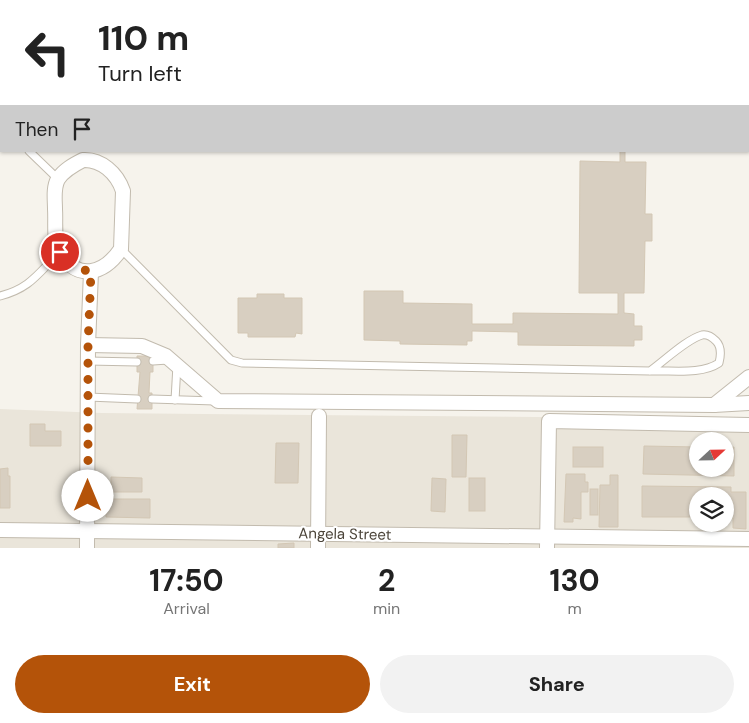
<!DOCTYPE html>
<html lang="en">
<head>
<meta charset="utf-8">
<style>
  :root { --surface:#fff; --page:#f2f2f2; --text:#222; --muted:#767676; --accent:#b45309 }
  body { margin:0; font-family:"DM Sans",sans-serif; background:var(--page); color:var(--text); height:100vh; display:flex; flex-direction:column; font-size:19px; white-space:nowrap }
  * { box-sizing:border-box; margin:0 }
  p { font-size:16px; color:var(--muted) }
  .icon { flex:none; width:28px; height:28px; fill:none; stroke:currentColor; stroke-width:2; stroke-linecap:round; stroke-linejoin:round }
  .map { position:relative; height:548px; overflow:hidden }
  .side { display:flex; flex-direction:column; background:var(--surface); flex:1 }
  .side>* { flex:none }
  .top-card { position:absolute; left:0px; top:0px; width:750px; height:152px; box-shadow:0 1px 4px #0004; background:#fff; color:var(--text); overflow:hidden }
  .needle { width:32px; rotate:68deg }
  .controls { position:absolute; left:689px; top:432px; display:grid; gap:10px }
  .controls a { display:grid; place-items:center; width:45px; height:45px; border-radius:50%; background:var(--surface); box-shadow:0 1px 4px #0004; font-size:25px }
  .pin { position:absolute; display:grid; place-items:center; width:42px; height:42px; color:#fff; margin:-21px; border:2px solid #fff; border-radius:50%; box-shadow:0 1px 5px #0007 }
  .me { position:absolute; width:55px; margin:-28px; rotate:0deg; stroke-linejoin:round; filter:drop-shadow(0 0 4px #0008) }
  .turn { display:flex; align-items:center; gap:18px; height:105px; padding:0 15px; font-size:22px }
  .turn .icon { width:65px; height:65px; stroke-width:2.5 }
  .turn b { display:block; font-size:35px; line-height:42px }
  .then { display:flex; align-items:center; height:48px; padding:0 15px; background:#0003; gap:10px; font-size:19px }
  .eta { display:flex; justify-content:space-evenly; align-items:center; height:85px; text-align:center }
  .eta b { font-size:30px; font-weight:700; line-height:35px }
  .button { display:flex; gap:10px; margin-top:auto; padding:10px 15px }
  .button a { flex:1; height:58px; border-radius:30px; background:var(--accent); color:#fff; font-size:20px; font-weight:700; line-height:58px; text-align:center }
  .button a+a { background:var(--page); color:var(--text) }
  .map>svg:first-child { display:block }
  .residential { fill:#eae5da; fill-rule:evenodd }
  .building { fill:#d8cfc1; stroke:#d3c7b4 }
  .lines { fill:none; stroke-linecap:round; stroke-linejoin:round }
  .service-casing { stroke:#c2bbae; stroke-width:9 }
  .minor-casing { stroke:#c2bbae; stroke-width:16 }
  .service { stroke:#fff; stroke-width:7 }
  .minor { stroke:#fff; stroke-width:14 }
  .route { stroke:#b45309; stroke-width:9; stroke-dasharray:0 16.2 }
  .labels { text-anchor:middle; dominant-baseline:central; stroke-width:4; stroke-linejoin:round; paint-order:stroke }
  .street-label { font-size:15px; fill:#4b4439; stroke:#fff }
</style>
</head>
<body>
<div class="map">
<svg width="749" height="548" viewBox="0 0 749 548">
  <rect width="100%" height="100%" fill="#f6f3ec"/>
  <!-- residential -->
  <path class="residential" d="M0 409 102 413 749 419V548H0ZM698 441H725V469H698ZM698 496H725V524H698Z"/>
  <!-- building -->
  <g class="building">
    <rect x="0" y="71" width="1" height="48"/>
    <polygon points="620,151 625,151 625,162 646,162 645,214 652,214 652,241 645,241 644,293 624,293 624,313 634,314 634,326 642,326 642,340 634,340 634,346 518,345 518,332 472,331 472,341 467,341 467,345 400,344 400,341 364,340 364,291 403,291 403,303 472,304 472,324 513,324 513,313 618,314 618,293 579,293 580,161 620,162"/>
    <polygon points="257,294 284,294 284,298 302,298 302,334 296,333 295,337 248,337 248,333 238,333 238,298 257,298"/>
    <polygon points="137,356 153,356 153,372 150,372 149,393 152,393 152,409 137,409 140,372 137,372"/>
    <polygon points="30,424 45,424 45,431 61,431 61,446 30,446"/>
    <polygon points="452,435 467,435 466,477 452,477"/>
    <polygon points="276,443 299,443 298,483 275,483"/>
    <polygon points="644,446 698,447 698,469 725,469 725,447 734,447 734,476 643,474"/>
    <rect x="573" y="447" width="30" height="20"/>
    <polygon points="8,468 8,476 10,476 10,508 0,508 0,469"/>
    <polygon points="566,474 585,474 585,482 588,482 588,492 581,492 581,519 573,518 573,522 564,522"/>
    <polygon points="610,475 618,475 618,527 599,527 600,485 610,485"/>
    <polygon points="111,477 142,478 142,492 111,492"/>
    <polygon points="432,478 446,479 445,512 431,511"/>
    <rect x="469" y="478" width="16" height="33"/>
    <polygon points="642,486 731,487 731,492 746,492 746,529 733,528 733,518 725,518 725,496 698,496 698,517 642,517"/>
    <rect x="590" y="489" width="8" height="26"/>
    <polygon points="106,499 150,499 150,518 106,517"/>
    <polygon points="294,543 294,548 278,548 278,544"/>
  </g>
  <g class="lines">
    <!-- service casing -->
    <g class="service-casing">
      <g id="service">
        <polyline points="0,10 1,10"/>
        <polyline points="0,140 1,140"/>
        <polyline points="29,151 58,179"/>
        <path d="M121 249 231 360 242 363 650 371C672 370 701 375 719 363 721 355 722 347 716 341 712 337 708 334 702 335 687 339 664 361 650 371"/>
        <path d="M0 296C31 288 38 273 60 252"/>
        <polyline points="88,361 137,362"/>
        <polyline points="153,361 168,360"/>
        <polyline points="88,397 137,399"/>
        <polyline points="152,399 215,401"/>
        <polyline points="175,400 177,365"/>
      </g>
    </g>
    <!-- minor casing -->
    <g class="minor-casing">
      <g id="minor">
        <polyline points="91,1 91,0"/>
        <path d="M83 160C101 159 117 173 123 191L121 249C104 274 77 282 60 252 53 240 56 223 55 209 55 200 53 188 58 179 64 170 73 165 83 160Z"/>
        <polyline points="88,345 142,346 166,356 218,401 714,405 749,403"/>
        <polyline points="714,405 749,377"/>
        <polyline points="0,530 749,539"/>
        <polyline points="87,548 88,345 91,272"/>
        <polyline points="318,548 319,416"/>
        <polyline points="547,548 549,421 749,425"/>
      </g>
    </g>
    <!-- service -->
    <use href="#service" class="service"/>
    <!-- minor -->
    <use href="#minor" class="minor"/>
  </g>
  <g class="lines">
    <!-- route -->
    <polyline class="route" points="60,252 72,266 91,272 88,346 88,496"/>
  </g>
  <g class="labels">
    <!-- street labels -->
    <g class="street-label">
      <text transform="translate(345 534) rotate(1)">Angela Street</text>
    </g>
  </g>
</svg>
<div class="controls">
<a><svg class="needle" viewBox="-14 -14 28 28"><path d="M0-13l5 13h-10z" fill="#e53935"/><path d="M0 13l5-13h-10z" fill="#767676"/></svg></a>
<a><svg class="icon" aria-label="layers" viewBox="0 0 24 24"><path d="M12 4l9 5-9 5-9-5zM3 14l9 5 9-5"/></svg></a>
</div>
<div class="pin" style="left:60px;top:252px;background:#d93025"><svg class="icon" aria-label="arrive" viewBox="0 0 24 24"><path d="M6 21V4h12l-3 4 3 4H6"/></svg></div>
<svg class="me" style="left:88px;top:496px" viewBox="-20 -20 40 40"><circle r="19" fill="#fff"/><path d="M0-13L10 11 0 6-10 11z" fill="#b45309"/></svg>
<div class="top-card">
<div class="turn"><svg class="icon" aria-label="left" viewBox="0 0 24 24"><path d="M17 20v-9H6M10 6l-5 5 5 5"/></svg><div><b>110 m</b>Turn left</div></div>
<div class="then">Then<svg class="icon" aria-label="arrive" viewBox="0 0 24 24"><path d="M6 21V4h12l-3 4 3 4H6"/></svg></div>
</div>
</div>
<section class="side">
<div class="eta">
<div><b>17:50</b><p>Arrival</p></div>
<div><b>2</b><p>min</p></div>
<div><b>130</b><p>m</p></div>
</div>
<div class="button"><a>Exit</a><a>Share</a></div>
</section>
</body>
</html>
